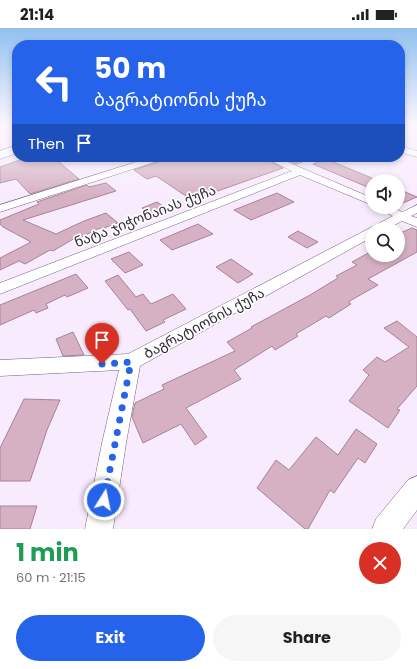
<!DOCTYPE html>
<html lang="en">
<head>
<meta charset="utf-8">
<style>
  :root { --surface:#fff; --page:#f6f6f6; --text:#202124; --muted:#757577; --accent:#2563eb }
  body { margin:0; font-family:Poppins,"Noto Sans Georgian",sans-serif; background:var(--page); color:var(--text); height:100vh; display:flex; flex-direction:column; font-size:15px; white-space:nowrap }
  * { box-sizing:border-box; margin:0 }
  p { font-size:13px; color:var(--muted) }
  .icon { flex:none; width:22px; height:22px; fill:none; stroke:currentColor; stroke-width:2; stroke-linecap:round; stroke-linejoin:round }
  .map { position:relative; height:501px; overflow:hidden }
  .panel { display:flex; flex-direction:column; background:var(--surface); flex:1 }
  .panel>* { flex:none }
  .banner { position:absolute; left:12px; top:12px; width:393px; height:122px; border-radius:16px; box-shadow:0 2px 6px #0003; background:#2563eb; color:#fff; overflow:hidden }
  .buttons { position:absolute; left:365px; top:146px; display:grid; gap:8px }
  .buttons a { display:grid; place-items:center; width:40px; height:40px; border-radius:50%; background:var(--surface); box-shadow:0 2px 6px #0003; font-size:20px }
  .pin { position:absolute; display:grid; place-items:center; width:34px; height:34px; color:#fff; margin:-41px -17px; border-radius:50% 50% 50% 0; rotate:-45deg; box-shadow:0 0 4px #0007 }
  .pin .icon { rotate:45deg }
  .me { position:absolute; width:44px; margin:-22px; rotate:10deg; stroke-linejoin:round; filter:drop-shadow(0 0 3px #0008) }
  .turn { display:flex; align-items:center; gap:14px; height:84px; padding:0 16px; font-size:18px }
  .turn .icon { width:52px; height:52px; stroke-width:2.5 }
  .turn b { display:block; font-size:28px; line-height:34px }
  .then { display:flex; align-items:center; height:38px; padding:0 16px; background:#0003; gap:8px; font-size:15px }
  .round { display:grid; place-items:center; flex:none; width:42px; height:42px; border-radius:21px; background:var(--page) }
  .head { display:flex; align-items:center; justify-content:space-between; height:68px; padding:0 16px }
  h1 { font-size:24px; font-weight:700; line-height:30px; color:#1e9e55 }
  .action { display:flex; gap:8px; margin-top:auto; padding:8px 16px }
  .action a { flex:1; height:46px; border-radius:24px; background:var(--accent); color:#fff; font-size:16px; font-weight:700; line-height:46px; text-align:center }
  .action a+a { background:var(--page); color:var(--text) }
  .status { display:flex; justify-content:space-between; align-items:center; height:28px; padding:0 20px; background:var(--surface); direction:ltr }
  .status svg { height:11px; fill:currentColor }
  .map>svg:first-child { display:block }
  .building { fill:#d5b1c3; stroke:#a68495 }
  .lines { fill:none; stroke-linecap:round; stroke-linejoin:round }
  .minor-casing { stroke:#73607b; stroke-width:1 }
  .primary-casing { stroke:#73607b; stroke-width:1 }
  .minor { fill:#fff; fill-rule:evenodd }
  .primary { fill:#fff; fill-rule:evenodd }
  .route { stroke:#2563eb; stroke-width:7; stroke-dasharray:0 12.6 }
  .labels { text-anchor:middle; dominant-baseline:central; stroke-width:3.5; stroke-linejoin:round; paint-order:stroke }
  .street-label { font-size:14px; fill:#322a36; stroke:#fdfdfd }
</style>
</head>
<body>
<div class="status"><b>21:14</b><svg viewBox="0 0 49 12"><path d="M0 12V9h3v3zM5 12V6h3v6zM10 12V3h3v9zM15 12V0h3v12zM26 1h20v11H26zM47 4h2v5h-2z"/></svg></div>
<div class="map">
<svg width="417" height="501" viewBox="0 0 417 501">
  <rect width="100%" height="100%" fill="#f8ebfe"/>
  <!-- building -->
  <g class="building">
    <polygon points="29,129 43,129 46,131 53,129 79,151 30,166 16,151 0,155 0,139"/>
    <polygon points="168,129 262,129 283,140 192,172 156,148 147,151 134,142 164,132"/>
    <polygon points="280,129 311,129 311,131 296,136"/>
    <polygon points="326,131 379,153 372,153 372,161 313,136"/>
    <polygon points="106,155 116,163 23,192 56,206 84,193 106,185 118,195 101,201 100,200 77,211 75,210 53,223 50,222 25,236 19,233 0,242 0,230 31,214 3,199 0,196 0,192 39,176 37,174 87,157 89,159"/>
    <polygon points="398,161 417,169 398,177"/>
    <polygon points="277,165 294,174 251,192 234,182"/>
    <polygon points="157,174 170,183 154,189 142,180"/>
    <polygon points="198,196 213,206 172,222 160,212"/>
    <polygon points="412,200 417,202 417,224 368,251 378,257 348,274 351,276 329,290 326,288 296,306 298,308 275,322 272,318 234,342 241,351 186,380 207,409 195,417 181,396 143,415 132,389 135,375 164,361 162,357 235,323 227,314 252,300 251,299 310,267 338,250 336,248 357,237 352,234 372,223 372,227 398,227 398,206"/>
    <polygon points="298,203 318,214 307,220 288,209"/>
    <polygon points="129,224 143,237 125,245 111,231"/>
    <polygon points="231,231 253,246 238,255 216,239"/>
    <polygon points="76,246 88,260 67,269 65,267 46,276 48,280 36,285 34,282 0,297 0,277"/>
    <polygon points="118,247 136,269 143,266 151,276 173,266 186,281 163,292 165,294 146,303 130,281 128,282 105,253"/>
    <polygon points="397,293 417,309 417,358 397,381 400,382 388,400 349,373 369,347 363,342 377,329 385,334 409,319 384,300"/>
    <polygon points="73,304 84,327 63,328 56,311"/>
    <polygon points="24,371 60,372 47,402 30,453 0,453 0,420"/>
    <polygon points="356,401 377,416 365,435 358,430 334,465 330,462 308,501 305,501 257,460 276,432 289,442 316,409 338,427"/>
    <polygon points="0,478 37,478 30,501 0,501"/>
  </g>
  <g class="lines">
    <!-- minor casing -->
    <g class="minor-casing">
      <g id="minor">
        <polygon points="400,118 417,123 417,129 400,124"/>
        <polygon points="152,129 166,129 164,131 0,184 0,177"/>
        <polygon points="263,129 276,129 372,170 372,177 300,147 0,266 0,255 292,143"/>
        <polygon points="417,177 417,185 411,188 417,190 417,199 402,193 387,201 372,201 372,209 140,338 126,415 113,501 85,501 102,415 119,342 0,348 0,332 128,326 393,188 378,181 376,179 391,179 402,184"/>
        <polygon points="417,448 417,482 403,501 372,501 376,491 408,452"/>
      </g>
    </g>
    <!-- primary casing -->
    <g class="primary-casing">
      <polygon id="primary" points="17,117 17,125 0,131 0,123"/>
    </g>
    <!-- minor -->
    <use href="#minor" class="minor"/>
    <!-- primary -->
    <use href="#primary" class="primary"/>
  </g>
  <!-- sky -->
  <linearGradient id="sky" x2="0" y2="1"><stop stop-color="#92c0ef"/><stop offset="0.58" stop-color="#fcf6ff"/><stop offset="1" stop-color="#fcf6ff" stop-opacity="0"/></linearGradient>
  <rect width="417" height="168" fill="url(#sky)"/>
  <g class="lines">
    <!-- route -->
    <polyline class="route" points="102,336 131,334 104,472"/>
  </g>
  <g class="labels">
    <!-- street labels -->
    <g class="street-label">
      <text transform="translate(145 188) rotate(-21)">ნატა ჯიჭონაიას ქუჩა</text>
      <text transform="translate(204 295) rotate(-28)">ბაგრატიონის ქუჩა</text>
    </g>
  </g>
</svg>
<div class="buttons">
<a><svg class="icon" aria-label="sound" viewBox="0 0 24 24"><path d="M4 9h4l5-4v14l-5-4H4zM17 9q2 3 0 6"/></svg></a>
<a><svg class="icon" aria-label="search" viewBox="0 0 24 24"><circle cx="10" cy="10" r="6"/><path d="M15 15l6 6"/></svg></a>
</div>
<div class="pin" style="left:102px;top:336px;background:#d93025"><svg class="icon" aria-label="arrive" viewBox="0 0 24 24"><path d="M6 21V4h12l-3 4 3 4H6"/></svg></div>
<svg class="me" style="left:104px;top:472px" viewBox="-20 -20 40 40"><circle r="17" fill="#2563eb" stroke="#fff" stroke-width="3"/><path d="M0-11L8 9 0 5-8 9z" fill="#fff"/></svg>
<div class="banner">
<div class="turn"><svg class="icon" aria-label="left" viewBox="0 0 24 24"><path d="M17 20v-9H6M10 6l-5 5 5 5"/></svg><div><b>50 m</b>ბაგრატიონის ქუჩა</div></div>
<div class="then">Then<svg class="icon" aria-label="arrive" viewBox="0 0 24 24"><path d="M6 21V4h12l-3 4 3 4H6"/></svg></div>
</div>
</div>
<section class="panel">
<div class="head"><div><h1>1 min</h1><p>60 m · 21:15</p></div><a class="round" style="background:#d93025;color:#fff"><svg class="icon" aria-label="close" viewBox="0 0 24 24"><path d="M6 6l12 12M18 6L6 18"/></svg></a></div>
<div class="action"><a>Exit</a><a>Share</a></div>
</section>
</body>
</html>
